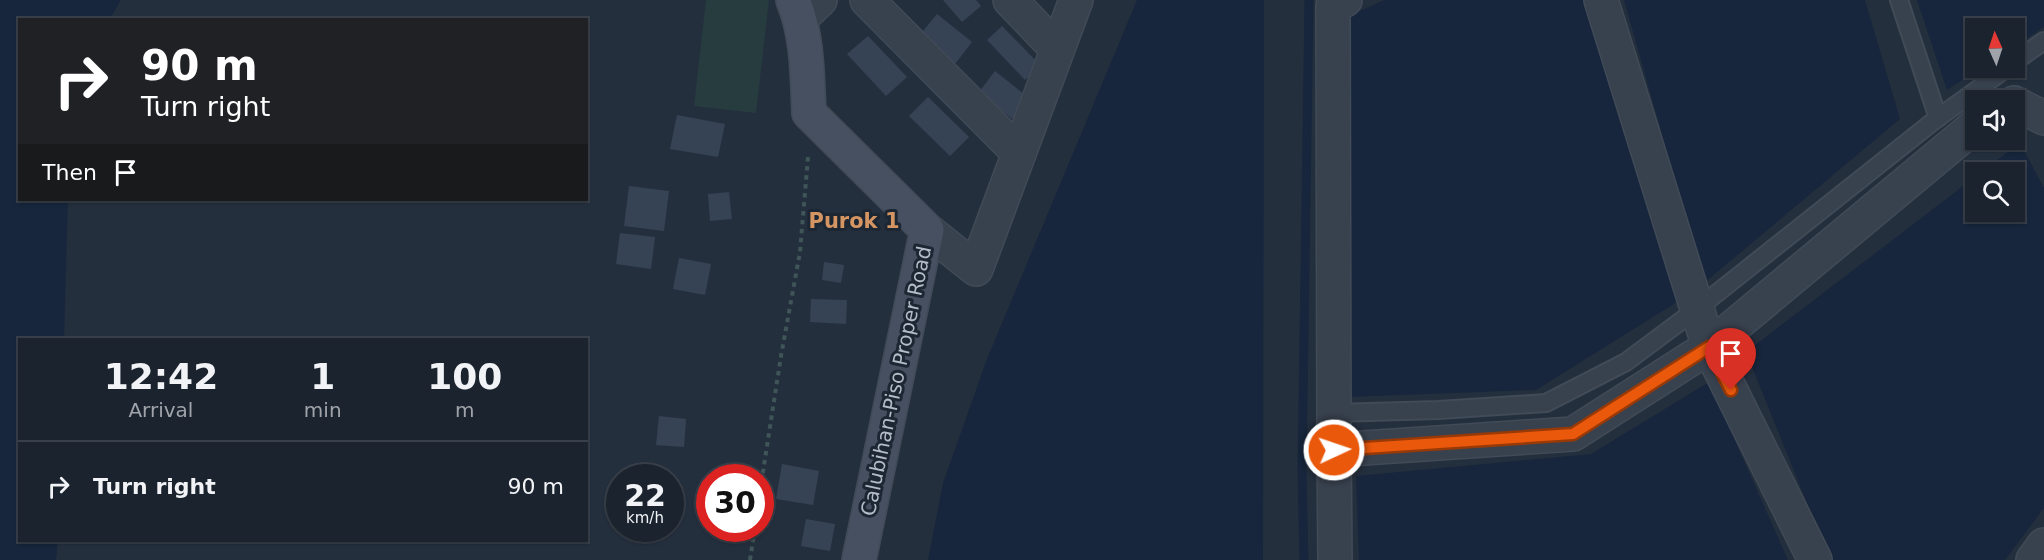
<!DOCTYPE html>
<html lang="en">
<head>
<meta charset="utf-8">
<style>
  :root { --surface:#1b232e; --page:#282f3a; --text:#f1f3f6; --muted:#a0a4aa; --line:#39404a }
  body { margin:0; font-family:"DejaVu Sans",sans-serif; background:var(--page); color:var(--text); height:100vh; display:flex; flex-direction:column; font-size:22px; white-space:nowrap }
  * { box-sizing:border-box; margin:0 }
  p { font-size:20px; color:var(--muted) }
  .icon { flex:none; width:33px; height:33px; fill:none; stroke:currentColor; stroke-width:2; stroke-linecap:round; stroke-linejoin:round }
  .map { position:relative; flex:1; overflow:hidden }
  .side { position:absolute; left:18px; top:338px; width:570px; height:204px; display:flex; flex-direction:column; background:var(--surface); border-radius:0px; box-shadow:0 2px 4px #0004,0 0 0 2px var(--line) }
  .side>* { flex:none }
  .banner { position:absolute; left:18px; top:18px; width:570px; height:183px; border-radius:0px; box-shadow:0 2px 4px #0004,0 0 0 2px var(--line); background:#202124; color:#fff; overflow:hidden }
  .needle { width:39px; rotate:357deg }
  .fabs { position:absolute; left:1965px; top:18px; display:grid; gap:12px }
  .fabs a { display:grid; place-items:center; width:60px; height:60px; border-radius:0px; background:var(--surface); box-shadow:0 2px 4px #0004,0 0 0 2px var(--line); font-size:30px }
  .speed { position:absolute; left:606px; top:464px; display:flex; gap:12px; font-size:30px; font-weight:700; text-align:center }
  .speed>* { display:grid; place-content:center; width:78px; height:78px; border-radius:50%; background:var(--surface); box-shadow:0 2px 4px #0004,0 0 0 2px var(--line); line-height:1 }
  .speed small { font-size:15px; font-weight:400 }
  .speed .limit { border:9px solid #d22; background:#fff; color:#111 }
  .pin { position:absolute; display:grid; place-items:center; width:51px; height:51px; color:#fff; margin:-62px -26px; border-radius:50% 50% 50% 0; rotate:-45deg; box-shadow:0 0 6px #0007 }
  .pin .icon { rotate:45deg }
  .me { position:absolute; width:66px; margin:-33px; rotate:87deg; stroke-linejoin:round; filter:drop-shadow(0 0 4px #0008) }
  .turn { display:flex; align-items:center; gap:21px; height:126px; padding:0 24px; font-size:27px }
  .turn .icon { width:78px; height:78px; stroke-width:2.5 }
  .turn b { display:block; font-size:42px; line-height:51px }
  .then { display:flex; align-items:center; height:57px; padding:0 24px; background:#0003; gap:12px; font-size:22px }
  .eta { display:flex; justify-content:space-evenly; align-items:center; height:102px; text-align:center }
  .eta b { font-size:36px; font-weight:700; line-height:42px }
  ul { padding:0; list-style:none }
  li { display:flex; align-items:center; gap:18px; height:90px; padding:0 24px; border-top:2px solid var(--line) }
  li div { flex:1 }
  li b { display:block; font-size:22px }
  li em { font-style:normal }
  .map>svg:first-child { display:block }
  .green { fill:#263c3f }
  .water { fill:#17263c }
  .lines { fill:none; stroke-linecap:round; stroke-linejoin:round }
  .stream { stroke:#17263c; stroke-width:9 }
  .building { fill:#364354 }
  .lane-casing { stroke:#414a57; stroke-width:20 }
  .street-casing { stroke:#414a57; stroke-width:36 }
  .secondary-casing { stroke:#414a57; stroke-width:36 }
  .path { stroke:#3f5557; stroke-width:4; stroke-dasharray:4.5 4.5; stroke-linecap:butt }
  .lane { stroke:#38414e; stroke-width:16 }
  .street { stroke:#38414e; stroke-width:33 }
  .secondary { stroke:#465061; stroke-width:33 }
  .route-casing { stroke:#983908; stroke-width:15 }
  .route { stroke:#ea580c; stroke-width:10 }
  .labels { text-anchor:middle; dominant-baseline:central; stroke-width:6; stroke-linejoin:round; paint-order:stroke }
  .street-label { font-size:20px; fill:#b4bcc9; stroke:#1d2633 }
  .neighbourhood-label { font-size:21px; font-weight:bold; fill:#d59563; stroke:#1d2633 }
</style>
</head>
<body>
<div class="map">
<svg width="2044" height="560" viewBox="0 0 2044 560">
  <rect width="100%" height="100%" fill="#242f3e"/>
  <!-- green -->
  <polygon class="green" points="706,0 769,0 756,113 694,106"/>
  <!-- water -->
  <g class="water">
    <polygon points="0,0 121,0 110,19 20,20 20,200 68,200 64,339 20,339 20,540 58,540 56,560 0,560"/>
    <polygon points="1137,0 1264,0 1263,560 928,560 943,483 987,359"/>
    <polygon points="1384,0 1588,0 1677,302 1536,390 1348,397 1347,17"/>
    <polygon points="1624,0 1865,0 1900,119 1704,283"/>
    <polygon points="1917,0 2044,0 2044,27 2015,46 2014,28 1976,28 1976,68 1981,68 1947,90"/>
    <polygon points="2020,143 2044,188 2044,508 2005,560 1830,560 1746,352 1975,177 1976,212 2014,212 2014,172 1981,172"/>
    <polygon points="1709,382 1788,560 1359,560 1356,476 1591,454"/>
  </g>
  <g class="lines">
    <!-- stream -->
    <polyline class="stream" points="1304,560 1302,471 1309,0"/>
  </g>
  <!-- building -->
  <g class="building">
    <polygon points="943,0 976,0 981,6 962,22"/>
    <polygon points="937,14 972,42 955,64 919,36"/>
    <polygon points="1002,26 1041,66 1025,80 987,40"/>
    <polygon points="868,36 907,77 886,96 847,54"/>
    <polygon points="995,71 1029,98 1012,119 979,92"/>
    <polygon points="928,97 969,137 950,156 909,116"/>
    <polygon points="677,115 725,124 718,157 670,149"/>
    <polygon points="629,186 669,191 664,231 624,226"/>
    <polygon points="729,192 732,219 710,221 708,194"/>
    <polygon points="620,233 655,237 651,269 616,264"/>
    <polygon points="679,258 711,264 705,295 673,289"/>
    <polygon points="824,262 844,265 841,283 822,280"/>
    <polygon points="811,299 847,300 846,324 810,322"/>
    <polygon points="659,416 686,419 684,447 656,445"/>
    <polygon points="782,464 819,471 813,505 776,499"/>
    <polygon points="806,519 835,524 830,551 801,546"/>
  </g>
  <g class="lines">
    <!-- lane casing -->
    <g class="lane-casing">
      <g id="lane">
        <polyline points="1899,0 1938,118"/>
        <polyline points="2014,62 2044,41"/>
        <polyline points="1334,413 1439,410 1546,403 1626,362 1697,309 1935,120 2007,68"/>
      </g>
    </g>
    <!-- street casing -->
    <g class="street-casing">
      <g id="street">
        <polyline points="867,0 1019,153"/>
        <polyline points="1010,0 1057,49"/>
        <polyline points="1345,0 1333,6 1334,450 1573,434 1709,347 1976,125"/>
        <polyline points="1601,0 1709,347 1815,560"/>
        <polyline points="801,18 820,0"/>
        <polyline points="2014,103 2044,118"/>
        <polyline points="927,230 976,269 1076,0"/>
        <polyline points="1334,450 1335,560"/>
        <polyline points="2033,560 2044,545"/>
      </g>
    </g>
    <!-- secondary casing -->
    <g class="secondary-casing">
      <path id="secondary" d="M793 0C808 36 807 75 809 113L927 230 859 560"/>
    </g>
    <!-- path -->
    <g class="path">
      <polyline points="760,491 781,356 800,252 808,157"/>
      <polyline points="750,560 755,528"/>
    </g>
    <!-- lane -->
    <use href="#lane" class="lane"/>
    <!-- street -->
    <use href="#street" class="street"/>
    <!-- secondary -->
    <use href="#secondary" class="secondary"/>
  </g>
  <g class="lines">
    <!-- route casing -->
    <g class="route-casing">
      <polyline id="route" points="1334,450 1573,434 1709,347 1731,390"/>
    </g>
    <!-- route -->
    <use href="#route" class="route"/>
  </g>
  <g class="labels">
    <!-- street labels -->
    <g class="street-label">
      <text transform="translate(896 381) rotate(-78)">Calubihan-Piso Proper Road</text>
    </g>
    <!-- neighbourhood labels -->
    <g class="neighbourhood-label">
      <text x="854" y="221">Purok 1</text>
    </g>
  </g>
</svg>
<div class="fabs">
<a><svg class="needle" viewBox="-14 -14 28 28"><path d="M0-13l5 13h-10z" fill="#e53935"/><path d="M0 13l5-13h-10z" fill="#a0a4aa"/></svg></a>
<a><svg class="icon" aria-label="sound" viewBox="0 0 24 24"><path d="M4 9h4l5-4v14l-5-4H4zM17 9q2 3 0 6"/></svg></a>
<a><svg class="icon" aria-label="search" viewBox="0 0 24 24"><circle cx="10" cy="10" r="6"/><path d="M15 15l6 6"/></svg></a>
</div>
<div class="speed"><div>22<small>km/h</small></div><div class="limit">30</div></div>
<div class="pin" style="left:1731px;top:390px;background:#d93025"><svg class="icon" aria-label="arrive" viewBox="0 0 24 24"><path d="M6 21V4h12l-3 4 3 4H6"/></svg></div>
<svg class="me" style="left:1334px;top:450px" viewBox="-20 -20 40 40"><circle r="17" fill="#ea580c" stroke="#fff" stroke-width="3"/><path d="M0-11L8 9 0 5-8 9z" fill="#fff"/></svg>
<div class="banner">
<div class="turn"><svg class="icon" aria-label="right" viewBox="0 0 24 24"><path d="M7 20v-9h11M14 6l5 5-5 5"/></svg><div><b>90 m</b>Turn right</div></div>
<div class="then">Then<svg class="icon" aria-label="arrive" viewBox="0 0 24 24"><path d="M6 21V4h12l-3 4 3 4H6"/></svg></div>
</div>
<section class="side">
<div class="eta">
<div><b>12:42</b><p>Arrival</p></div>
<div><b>1</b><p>min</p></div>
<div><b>100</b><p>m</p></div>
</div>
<ul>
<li><svg class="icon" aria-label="right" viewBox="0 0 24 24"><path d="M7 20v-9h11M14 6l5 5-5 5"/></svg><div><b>Turn right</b></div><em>90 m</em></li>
</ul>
</section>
</div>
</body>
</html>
